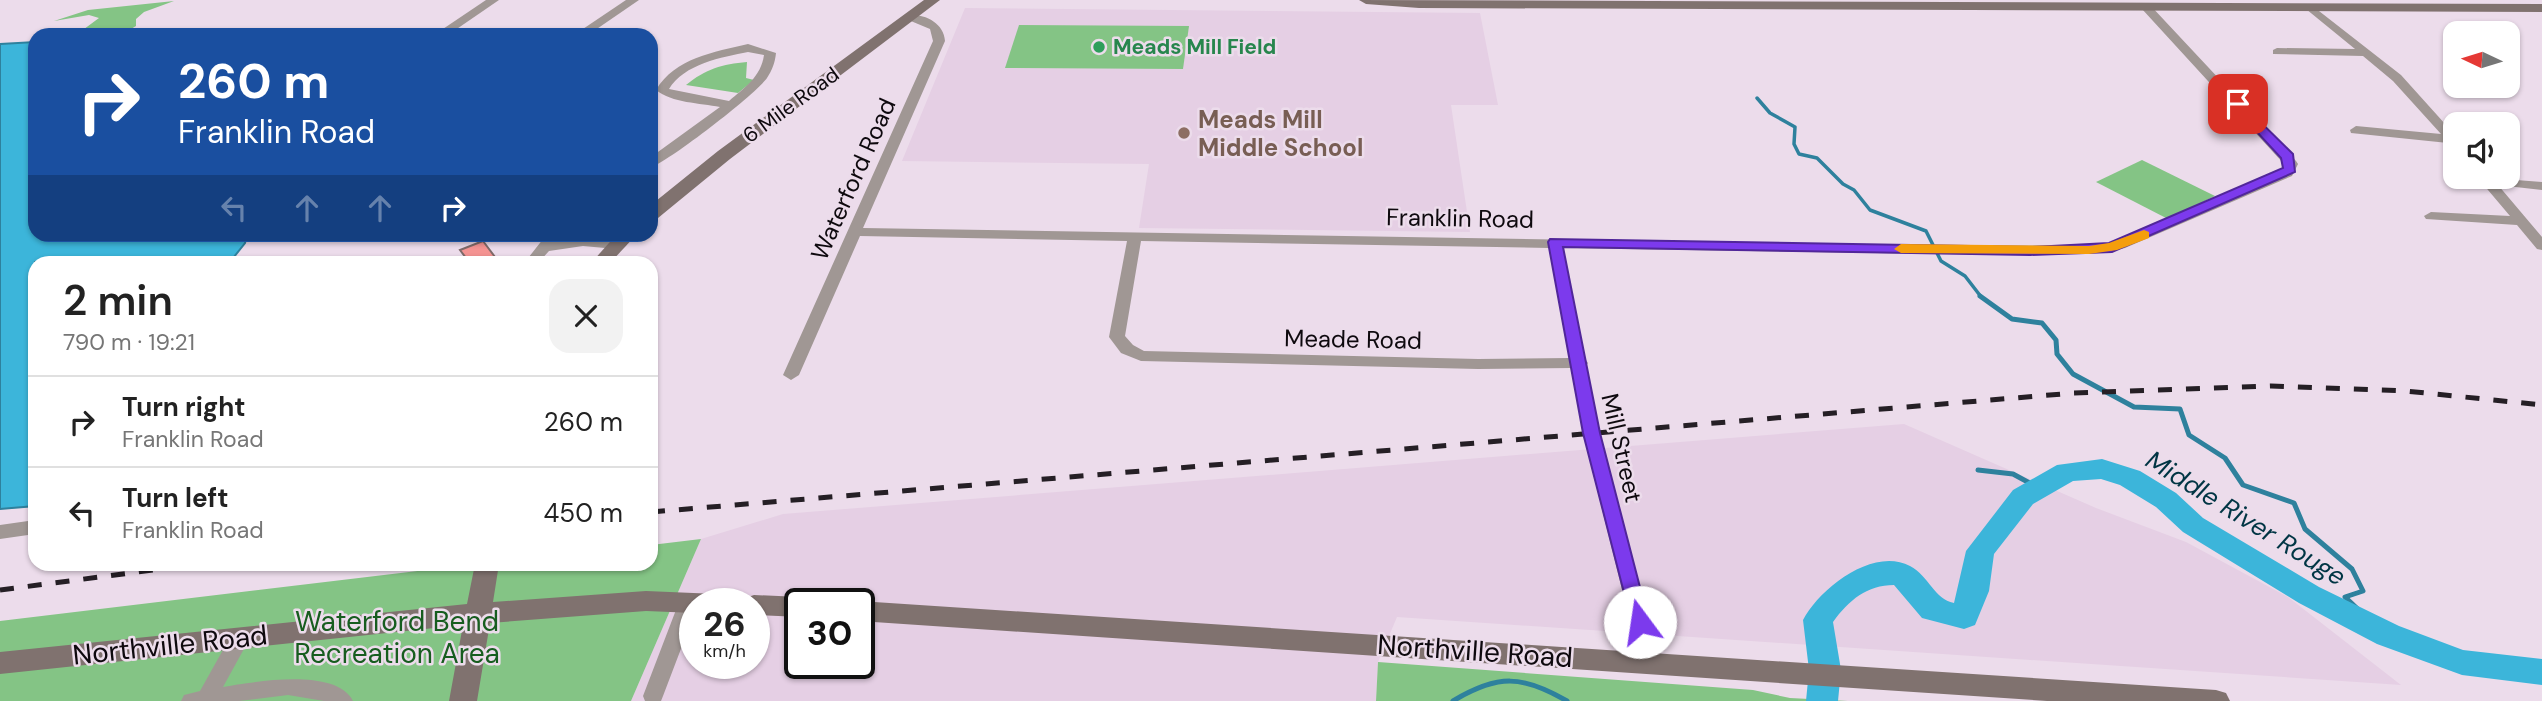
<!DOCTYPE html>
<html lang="en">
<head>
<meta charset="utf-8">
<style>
  :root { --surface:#fff; --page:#f2f2f2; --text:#222; --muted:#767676; --line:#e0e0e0 }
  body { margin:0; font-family:"DM Sans",sans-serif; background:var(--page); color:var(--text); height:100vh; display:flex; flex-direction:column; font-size:26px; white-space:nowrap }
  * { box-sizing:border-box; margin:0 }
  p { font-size:23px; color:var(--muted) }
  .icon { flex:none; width:38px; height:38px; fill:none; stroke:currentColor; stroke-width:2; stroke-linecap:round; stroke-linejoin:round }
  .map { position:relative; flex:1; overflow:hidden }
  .drawer { position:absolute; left:28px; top:256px; width:630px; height:315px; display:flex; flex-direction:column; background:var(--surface); border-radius:21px; box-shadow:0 2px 5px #0004 }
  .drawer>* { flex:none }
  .guide { position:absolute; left:28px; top:28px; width:630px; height:214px; border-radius:21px; box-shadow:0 2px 5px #0004; background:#1a4fa0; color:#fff; overflow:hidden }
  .needle { width:46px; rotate:274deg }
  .buttons { position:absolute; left:2443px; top:21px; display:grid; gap:14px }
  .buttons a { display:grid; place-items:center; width:77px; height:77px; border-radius:14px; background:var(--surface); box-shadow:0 2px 5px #0004; font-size:35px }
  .speed { position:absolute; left:679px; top:588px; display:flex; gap:14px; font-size:35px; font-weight:700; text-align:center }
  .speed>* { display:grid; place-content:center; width:91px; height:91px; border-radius:50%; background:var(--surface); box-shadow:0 2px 5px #0004; line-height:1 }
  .speed small { font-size:18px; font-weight:400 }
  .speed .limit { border:4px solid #111; border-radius:10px; background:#fff; color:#111 }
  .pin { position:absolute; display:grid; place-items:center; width:60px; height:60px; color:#fff; margin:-30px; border-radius:14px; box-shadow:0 4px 10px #0006 }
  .me { position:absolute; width:77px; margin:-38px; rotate:346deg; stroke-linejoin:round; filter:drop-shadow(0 0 5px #0008) }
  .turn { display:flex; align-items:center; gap:24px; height:147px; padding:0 35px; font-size:32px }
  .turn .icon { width:91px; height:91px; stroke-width:2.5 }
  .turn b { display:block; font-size:49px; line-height:60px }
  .lanes { display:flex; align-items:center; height:66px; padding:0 35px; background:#0003; justify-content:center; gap:35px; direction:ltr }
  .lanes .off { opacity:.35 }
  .round { display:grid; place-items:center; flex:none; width:74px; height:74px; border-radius:21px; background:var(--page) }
  .head { display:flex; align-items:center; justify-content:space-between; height:119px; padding:0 35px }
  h1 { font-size:42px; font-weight:600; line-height:52px }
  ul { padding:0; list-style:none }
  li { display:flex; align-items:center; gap:21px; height:91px; padding:0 35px; border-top:2px solid var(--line) }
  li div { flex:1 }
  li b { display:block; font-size:26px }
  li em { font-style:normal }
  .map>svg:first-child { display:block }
  .built { fill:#e5cfe4; fill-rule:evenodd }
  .green { fill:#84c485 }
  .water { fill:#3cb5da; stroke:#2e819d; stroke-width:2 }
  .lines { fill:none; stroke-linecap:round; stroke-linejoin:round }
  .stream-far1 { stroke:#2e819d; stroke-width:3.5 }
  .stream { stroke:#2e819d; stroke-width:5 }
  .river { fill:#3cb5da; fill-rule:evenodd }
  .building { fill:#f49392; stroke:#7e6a69; stroke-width:2 }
  .street { fill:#a09794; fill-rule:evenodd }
  .secondary { fill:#80726f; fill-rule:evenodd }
  .rail { stroke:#251f25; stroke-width:5; stroke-dasharray:14 14; stroke-linecap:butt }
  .route { fill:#7c3aed; stroke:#51269a; stroke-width:2 }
  .slow { fill:#f59e0b }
  .leisure-dot { fill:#2e9e5b; stroke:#ecdceb; stroke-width:2.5 }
  .education-dot { fill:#8d6e63; stroke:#ecdceb; stroke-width:2.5 }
  .labels { text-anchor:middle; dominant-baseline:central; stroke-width:5; stroke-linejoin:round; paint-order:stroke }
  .far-leisure-label { font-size:21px; font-weight:bold; fill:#27864d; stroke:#ecdceb; text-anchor:start }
  .far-street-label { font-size:21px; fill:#0e090e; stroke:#ecdceb }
  .education-label { font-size:24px; font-weight:bold; fill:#785e54; stroke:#ecdceb; text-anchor:start }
  .street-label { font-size:24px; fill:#0e090e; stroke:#ecdceb }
  .water-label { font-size:26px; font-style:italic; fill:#003544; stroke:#ecdceb }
  .near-park-label { font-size:28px; fill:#175d1f; stroke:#ecdceb }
  .near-street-label { font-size:28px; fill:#0e090e; stroke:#ecdceb }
</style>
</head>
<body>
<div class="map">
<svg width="2542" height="701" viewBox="0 0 2542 701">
  <rect width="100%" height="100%" fill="#ecdceb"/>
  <!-- built -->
  <g class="built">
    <polygon points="965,8 1480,13 1498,105 1451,105 1470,232 1139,228 1149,164 902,161"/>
    <path d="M1904 424 2096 508 2186 542 2288 597 2401 685 1397 617 1378 662 1376 701H631L701 539 783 514ZM695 604H754V663H695ZM800 604H859V663H800Z"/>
  </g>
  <!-- green -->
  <g class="green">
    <polygon points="174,1 144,12 136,19 136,26 126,32 76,35 99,18 89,15 54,21 88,10"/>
    <polygon points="1019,25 1189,26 1183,69 1005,68"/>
    <path d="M747 62 746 78 754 80 738 93 686 85C706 69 722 64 747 62Z"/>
    <polygon points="2142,160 2215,196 2168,219 2096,182"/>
    <polygon points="701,539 631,701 0,701 0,621 476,564 651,564 651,545"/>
    <polygon points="1378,662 1753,690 1790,698 1848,701 1376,701"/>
  </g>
  <!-- water -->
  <polygon class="water" points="35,42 35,234 247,235 245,243 230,262 35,262 35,506 0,509 0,44"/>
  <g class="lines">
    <!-- stream-far1 -->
    <polyline class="stream-far1" points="1757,98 1770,113 1795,127 1794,144 1799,154 1817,158 1843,184 1854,190 1870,210 1926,231 1941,261 1965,276 1982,298"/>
    <!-- stream -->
    <g class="stream">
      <polyline points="1980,296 2012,319 2042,323 2056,340 2057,354 2073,374 2134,407 2180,409 2189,435 2225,458 2243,485 2294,503 2305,529 2352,569 2363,591 2345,597 2382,632"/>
      <polyline points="1978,470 2013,474 2039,488"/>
      <path d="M1453 701C1498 674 1522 675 1567 701"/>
    </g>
    <!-- river -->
    <path class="river" d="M2102 459 2140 471 2176 493 2203 518 2319 587 2399 626 2463 650 2542 659V685L2462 675 2377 644 2299 603 2183 532 2156 507 2120 485 2101 479 2073 481 2033 504 1994 554 1989 591 1975 625 1964 629 1922 618 1894 585C1867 585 1849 600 1833 622L1841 670 1838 701H1806L1809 670 1803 620C1819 589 1873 546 1910 566 1929 576 1934 599 1954 603L1966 551 2013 490 2057 465Z"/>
  </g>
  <!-- building -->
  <polygon class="building" points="483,241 495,257 469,262 460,250"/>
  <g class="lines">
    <!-- street -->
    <g class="street">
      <polygon points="486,0 499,0 448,35 434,35"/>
      <polygon points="626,0 639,0 588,35 574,35"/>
      <path d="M2146 4 2150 5 2296 161 2298 164 2292 176 2125 248 2103 253 1942 254 1563 248 1585 359 1588 363 1586 366 1599 433 1660 662 1657 668 1650 670 1643 668 1640 662 1583 433 1571 368 1478 369 1141 361 1121 353 1109 337 1127 241 860 236 799 375 791 380 783 375 933 41 930 29 906 19V15C923 13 944 22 945 41L863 228 1942 246 2103 245 2115 242 2281 171 2284 164 2142 9 2140 7ZM1141 241 1549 248 1569 358 1478 359 1144 351 1133 345 1125 336Z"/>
      <polygon points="2310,4 2401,75 2455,135 2455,146 2448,143 2351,133 2350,130 2356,126 2441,134 2393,81 2363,56 2273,54 2273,50 2277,48 2355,49 2306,9 2304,7"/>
      <path d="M748 44 776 53C775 63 772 70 767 78 756 94 668 162 651 167V157L720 107C700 103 672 103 656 90 675 58 714 52 748 44ZM748 52 764 55C761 77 744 88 729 101L669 89C684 64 722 57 748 52Z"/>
      <polygon points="2477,177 2542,182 2542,190 2498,185 2542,237 2542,250 2537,249 2517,225 2426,219 2424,216 2431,212 2510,216"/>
      <path d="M547 234H562L556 242 571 240 564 234C581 234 604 238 621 242L623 245 616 249 583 246 549 251 539 262H525Z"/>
      <polygon points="35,520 35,534 0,539 0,525"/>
      <polygon points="689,595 696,597 699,602 695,604 695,612 663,696 661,701 645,701 643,696 679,602 682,597"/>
      <path d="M240 630 247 632 250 638 223 687C253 682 336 667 353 701H324L288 695 239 701H181L184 695 200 691 233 632Z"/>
    </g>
    <!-- secondary -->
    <g class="secondary">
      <polygon points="924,0 940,0 730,159 658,218 651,220 651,205 718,151"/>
      <polygon points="1359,0 2542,4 2542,12 1419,8 1366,4"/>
      <polygon points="617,234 637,234 611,262 592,262"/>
      <polygon points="475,564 499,564 493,602 646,591 717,594 726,597 730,604 695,604 695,613 646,611 490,623 477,701 449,701 463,625 0,674 0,652 467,604"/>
      <polygon points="754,595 800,597 811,604 800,604 800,617 754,615 754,604 742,604 745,598"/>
      <polygon points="859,601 2216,690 2226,693 2230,701 2047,701 859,621 859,604 850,604"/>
    </g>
    <!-- rail -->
    <g class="rail">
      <polyline points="651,512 2074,393 2271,386 2406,391 2542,405"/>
      <polyline points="0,590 199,564"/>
    </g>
  </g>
  <!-- route -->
  <polygon class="route" points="2238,100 2293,154 2295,172 2112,252 2030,255 1563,247 1600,433 1649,622 1647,628 1633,628 1583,433 1548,242 1550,239 2030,247 2109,243 2283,168 2281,158 2231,104"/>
  <!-- slow -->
  <polygon class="slow" points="2144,230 2149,232 2149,238 2117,250 2089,254 1901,253 1894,249 1901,244 2089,246 2109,243"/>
  <!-- markers -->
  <circle class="leisure-dot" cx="1099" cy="47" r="7"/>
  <circle class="education-dot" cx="1184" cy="133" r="7"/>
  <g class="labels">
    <!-- far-leisure labels -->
    <g class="far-leisure-label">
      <text x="1113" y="47">Meads Mill Field</text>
    </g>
    <!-- far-street labels -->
    <g class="far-street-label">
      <text transform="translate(791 105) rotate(-36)">6 Mile Road</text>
    </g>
    <!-- education labels -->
    <g class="education-label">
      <text x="1198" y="119">Meads Mill<tspan x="1198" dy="28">Middle School</tspan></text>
    </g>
    <!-- street labels -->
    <g class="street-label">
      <text transform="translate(853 179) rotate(-66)">Waterford Road</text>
      <text transform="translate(1460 218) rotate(1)">Franklin Road</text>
      <text transform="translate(1353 339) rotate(1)">Meade Road</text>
      <text transform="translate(1622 448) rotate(77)">Mill Street</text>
    </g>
    <!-- water labels -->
    <g class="water-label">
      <text transform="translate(2246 518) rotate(32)">Middle River Rouge</text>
    </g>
    <!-- near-park labels -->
    <g class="near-park-label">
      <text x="397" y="621">Waterford Bend<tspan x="397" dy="32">Recreation Area</tspan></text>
    </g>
    <!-- near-street labels -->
    <g class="near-street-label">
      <text transform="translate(170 645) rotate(-6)">Northville Road</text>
      <text transform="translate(1475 651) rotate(4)">Northville Road</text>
    </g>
  </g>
</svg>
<div class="buttons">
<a><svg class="needle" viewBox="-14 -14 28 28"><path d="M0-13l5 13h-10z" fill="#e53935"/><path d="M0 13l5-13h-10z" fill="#767676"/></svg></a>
<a><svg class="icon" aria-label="sound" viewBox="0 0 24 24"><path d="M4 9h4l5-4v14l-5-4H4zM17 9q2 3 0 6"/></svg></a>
</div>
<div class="speed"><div>26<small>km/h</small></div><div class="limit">30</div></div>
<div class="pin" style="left:2238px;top:104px;background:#d93025"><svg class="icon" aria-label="arrive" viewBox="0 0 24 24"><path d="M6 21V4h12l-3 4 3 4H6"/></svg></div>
<svg class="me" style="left:1640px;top:622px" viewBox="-20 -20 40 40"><circle r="19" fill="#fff"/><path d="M0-13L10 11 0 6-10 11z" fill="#7c3aed"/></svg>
<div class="guide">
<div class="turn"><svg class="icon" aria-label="right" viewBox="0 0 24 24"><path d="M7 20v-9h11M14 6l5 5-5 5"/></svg><div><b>260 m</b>Franklin Road</div></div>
<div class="lanes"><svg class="icon off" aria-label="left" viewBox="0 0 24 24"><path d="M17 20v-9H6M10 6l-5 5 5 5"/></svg><svg class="icon off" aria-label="ahead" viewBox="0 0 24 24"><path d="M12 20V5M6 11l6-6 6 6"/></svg><svg class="icon off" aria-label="ahead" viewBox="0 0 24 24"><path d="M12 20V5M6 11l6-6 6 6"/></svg><svg class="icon" aria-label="right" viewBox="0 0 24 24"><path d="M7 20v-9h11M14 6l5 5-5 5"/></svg></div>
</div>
<section class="drawer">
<div class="head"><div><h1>2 min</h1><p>790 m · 19:21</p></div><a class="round"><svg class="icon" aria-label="close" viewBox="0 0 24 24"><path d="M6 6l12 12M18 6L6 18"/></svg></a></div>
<ul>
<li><svg class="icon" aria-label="right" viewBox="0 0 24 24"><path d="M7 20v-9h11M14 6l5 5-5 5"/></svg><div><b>Turn right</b><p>Franklin Road</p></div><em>260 m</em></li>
<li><svg class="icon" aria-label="left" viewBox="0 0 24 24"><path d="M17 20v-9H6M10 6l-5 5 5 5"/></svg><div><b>Turn left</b><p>Franklin Road</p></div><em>450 m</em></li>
</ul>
</section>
</div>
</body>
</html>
